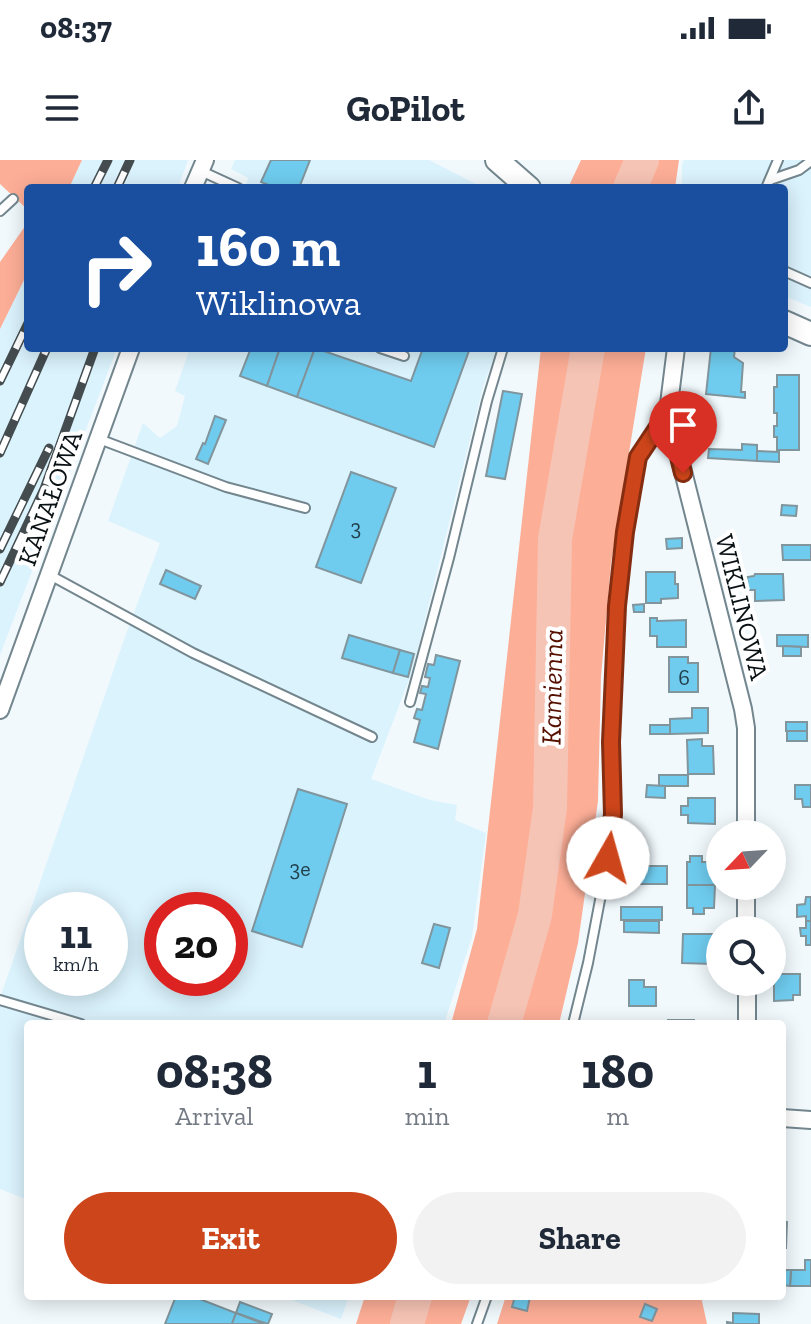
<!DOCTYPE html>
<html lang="en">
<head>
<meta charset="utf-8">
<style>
  :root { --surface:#fff; --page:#f2f2f3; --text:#1f2937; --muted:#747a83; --accent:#cd451a }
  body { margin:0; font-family:"Zilla Slab",serif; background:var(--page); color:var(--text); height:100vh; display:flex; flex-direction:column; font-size:30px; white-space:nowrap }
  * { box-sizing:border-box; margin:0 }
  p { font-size:26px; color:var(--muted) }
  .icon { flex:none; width:44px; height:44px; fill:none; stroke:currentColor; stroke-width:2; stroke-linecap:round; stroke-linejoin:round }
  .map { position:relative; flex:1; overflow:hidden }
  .details { position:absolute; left:24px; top:860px; width:762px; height:280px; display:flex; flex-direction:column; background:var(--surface); border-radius:8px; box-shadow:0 4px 20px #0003 }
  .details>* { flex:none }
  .hud { position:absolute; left:24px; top:24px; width:764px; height:168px; border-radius:8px; box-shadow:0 4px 20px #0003; background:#1a4fa0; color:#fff; overflow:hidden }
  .needle { width:52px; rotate:245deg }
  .controls { position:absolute; left:706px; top:660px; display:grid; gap:16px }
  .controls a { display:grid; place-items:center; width:80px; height:80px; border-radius:50%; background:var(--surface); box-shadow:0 4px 20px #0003; font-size:40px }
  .speed { position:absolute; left:24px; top:732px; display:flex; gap:16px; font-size:40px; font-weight:700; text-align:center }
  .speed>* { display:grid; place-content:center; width:104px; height:104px; border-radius:50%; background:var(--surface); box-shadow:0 4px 20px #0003; line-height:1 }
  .speed small { font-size:20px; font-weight:400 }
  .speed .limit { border:12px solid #d22; background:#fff; color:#111 }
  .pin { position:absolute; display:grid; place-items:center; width:68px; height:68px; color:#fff; margin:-82px -34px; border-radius:50% 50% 50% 0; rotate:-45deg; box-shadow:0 0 8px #0007 }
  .pin .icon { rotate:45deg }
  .me { position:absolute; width:88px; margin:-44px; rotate:7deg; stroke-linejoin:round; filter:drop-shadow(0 0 6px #0008) }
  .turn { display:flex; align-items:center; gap:28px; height:168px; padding:0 40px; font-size:36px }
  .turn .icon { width:104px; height:104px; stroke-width:2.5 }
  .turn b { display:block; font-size:56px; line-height:68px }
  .eta { display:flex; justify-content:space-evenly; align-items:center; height:136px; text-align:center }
  .eta b { font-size:48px; font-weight:800; line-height:56px }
  .button { display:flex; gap:16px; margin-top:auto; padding:16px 40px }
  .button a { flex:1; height:92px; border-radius:48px; background:var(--accent); color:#fff; font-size:32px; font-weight:800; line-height:92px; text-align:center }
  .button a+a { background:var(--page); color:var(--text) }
  .status { display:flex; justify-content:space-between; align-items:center; height:56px; padding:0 40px; background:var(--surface); direction:ltr }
  .status svg { height:22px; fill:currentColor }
  header { display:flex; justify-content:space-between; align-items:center; height:104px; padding:0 40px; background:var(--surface); font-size:36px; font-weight:800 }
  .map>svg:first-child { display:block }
  .built { fill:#dbf3fd; fill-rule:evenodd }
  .green { fill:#fdae97 }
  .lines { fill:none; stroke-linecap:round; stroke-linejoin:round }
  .river { stroke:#f6c4b5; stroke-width:34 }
  .building { fill:#6fccef; stroke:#81959d; stroke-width:2 }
  .lane-casing { stroke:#73868e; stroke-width:12 }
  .street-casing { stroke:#73868e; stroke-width:20 }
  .secondary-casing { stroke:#73868e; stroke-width:26 }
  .lane { stroke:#fff; stroke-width:8 }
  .street { stroke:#fff; stroke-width:16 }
  .secondary { stroke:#fff; stroke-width:22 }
  .rail-casing { stroke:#444c4f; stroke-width:9 }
  .rail { stroke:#fff; stroke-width:6; stroke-dasharray:18; stroke-linecap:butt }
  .route-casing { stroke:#852d11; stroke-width:20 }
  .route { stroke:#cd451a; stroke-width:14 }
  .labels { text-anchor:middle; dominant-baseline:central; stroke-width:8; stroke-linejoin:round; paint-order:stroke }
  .number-label { font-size:22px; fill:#223f4a }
  .street-label { font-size:26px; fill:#091013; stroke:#fff }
  .water-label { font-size:28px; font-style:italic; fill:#561000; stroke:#fff }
</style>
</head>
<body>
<div class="status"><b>08:37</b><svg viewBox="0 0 49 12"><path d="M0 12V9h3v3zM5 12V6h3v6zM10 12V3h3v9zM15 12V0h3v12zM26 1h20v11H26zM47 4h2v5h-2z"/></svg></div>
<header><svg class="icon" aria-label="menu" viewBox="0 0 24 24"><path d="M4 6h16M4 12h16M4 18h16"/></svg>GoPilot<svg class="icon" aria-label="share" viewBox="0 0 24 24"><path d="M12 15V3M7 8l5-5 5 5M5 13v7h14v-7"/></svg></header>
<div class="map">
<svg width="811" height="1164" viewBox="0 0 811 1164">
  <rect width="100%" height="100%" fill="#f1f9fd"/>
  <!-- built -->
  <g class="built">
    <polygon points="82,0 188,0 178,28 69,28"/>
    <polygon points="235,0 429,0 484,28 245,28 248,18 231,9"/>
    <polygon points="684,0 811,0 811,147 784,136 784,28 682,28 682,5"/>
    <polygon points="28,112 28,188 117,188 0,495 0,169"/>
    <path d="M190 188H497L483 227 412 512 371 619 430 640 457 645 455 660 486 673 472 777 444 864H28V1040L0 1029V838L126 474 160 383 108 361 143 263 160 278 177 266 185 236 175 231ZM42 750H110V818H42ZM162 750H230V818H162Z"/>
    <polygon points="281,1136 349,1136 341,1159"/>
  </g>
  <!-- green -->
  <g class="green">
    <polygon points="0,0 82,0 69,28 28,28 28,50 0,24"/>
    <polygon points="581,0 679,0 675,28 568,28"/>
    <polygon points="28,62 28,112 0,169 0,102"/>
    <polygon points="541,188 646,188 611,403 601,517 598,641 578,783 559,864 451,864 477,769"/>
    <polygon points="365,1136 471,1136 461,1164 356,1164"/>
    <polygon points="506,1136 700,1136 702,1141 707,1164 497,1164"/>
  </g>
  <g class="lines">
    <!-- river -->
    <g class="river">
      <polyline points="630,28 642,0"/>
      <polyline points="504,864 535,755 550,648 555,379 588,188"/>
      <polyline points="407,1164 415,1136"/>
    </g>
  </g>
  <!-- building -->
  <g class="building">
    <polygon points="271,0 310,0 299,28 276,28 261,22"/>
    <polygon points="251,188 280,188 267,226 240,216"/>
    <polygon points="280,188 306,188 314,191 297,237 267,226"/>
    <polygon points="315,188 411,221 423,188 470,188 434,287 297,237"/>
    <polygon points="711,188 735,188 734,197 743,203 741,232 745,232 745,238 706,234"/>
    <polygon points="777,215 799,215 799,290 777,290 777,277 774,277 774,266 777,266 777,253 774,253 774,227 777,227"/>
    <polygon points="503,231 522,234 505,319 486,316"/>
    <polygon points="215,256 226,260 208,304 196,299 203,283 205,284"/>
    <polygon points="742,284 757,285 757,301 708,298 709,289 742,290"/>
    <polygon points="757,291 779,292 779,302 757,301"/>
    <polygon points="351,312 396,328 361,423 316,407"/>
    <polygon points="782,345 797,346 796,356 781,355"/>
    <polygon points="682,378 682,388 667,389 666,379"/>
    <polygon points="782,385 811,385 811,400 783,400"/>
    <polygon points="166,410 201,426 195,439 160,424"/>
    <polygon points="646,412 675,412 675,424 678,424 678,438 661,439 661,443 646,443"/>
    <polygon points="755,414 783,414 784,440 755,441 755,430 748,430 747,417 754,416"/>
    <polygon points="644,444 644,452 634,452 633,445"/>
    <polygon points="650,458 657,458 657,461 686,460 686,487 657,487 657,476 650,476"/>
    <polygon points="349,475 400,490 393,513 342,498"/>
    <polygon points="777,475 808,475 808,487 777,486"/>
    <polygon points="783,486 801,487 801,496 783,496"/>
    <polygon points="400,490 414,494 408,517 393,513"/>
    <polygon points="436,495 460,501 438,589 414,582 420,560 414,558 417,549 422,550 426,534 420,533 422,526 428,527 430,518 425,517 428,504 434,505"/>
    <polygon points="669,497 688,497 688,503 698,503 698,532 669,532"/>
    <polygon points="692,548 708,548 708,573 670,574 670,559 692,558"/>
    <rect x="786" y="562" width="21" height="9"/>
    <rect x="650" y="565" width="20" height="9"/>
    <rect x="787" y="571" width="20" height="10"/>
    <polygon points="702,579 702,586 713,586 714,614 688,614 687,580"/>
    <rect x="659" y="615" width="29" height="11"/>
    <polygon points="647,625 665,626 665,638 646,637"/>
    <polygon points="795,625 811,625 811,647 803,647 802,639 795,639"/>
    <polygon points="298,629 347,644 302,787 252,771"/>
    <polygon points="688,638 715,638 715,664 688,663 688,655 681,655 681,646 688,646"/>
    <polygon points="690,696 702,696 702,702 715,702 715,725 687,725 687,702 690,702"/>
    <rect x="636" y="706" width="31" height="18"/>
    <polygon points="687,725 715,725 714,748 704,748 704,754 693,754 693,748 687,748"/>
    <polygon points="806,737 811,737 811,761 806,761 806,756 797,757 797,745 805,744"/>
    <rect x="621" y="747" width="41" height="13"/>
    <polygon points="624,761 659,761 659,773 624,772"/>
    <polygon points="806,761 811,761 811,785 806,785 806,776 801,776 800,768 806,768"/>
    <polygon points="434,764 450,768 439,808 422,803"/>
    <polygon points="683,774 714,774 713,804 682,803"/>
    <polygon points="774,814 800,814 800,835 793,835 793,840 774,841"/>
    <polygon points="629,820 644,820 644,827 656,827 656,846 629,846"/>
    <rect x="668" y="860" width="26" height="4"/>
    <polygon points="782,1061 787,1062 786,1088 782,1088"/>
    <polygon points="805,1100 811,1100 811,1126 790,1126 791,1110 805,1110"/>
    <polygon points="782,1110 791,1110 790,1126 782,1125"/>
    <polygon points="176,1136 192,1136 236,1153 232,1164 165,1164"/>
    <polygon points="515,1136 530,1137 527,1151 512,1147"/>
    <polygon points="240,1142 272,1154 268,1164 236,1153"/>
    <polygon points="645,1144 657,1149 652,1161 640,1157"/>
    <polygon points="236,1153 264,1164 232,1164"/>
    <polygon points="733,1153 759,1154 759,1164 727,1164 727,1162 733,1163"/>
  </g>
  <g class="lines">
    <!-- lane casing -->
    <g class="lane-casing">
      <g id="lane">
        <polyline points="201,11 238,28"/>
        <polyline points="770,20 799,10 811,1"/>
        <polyline points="766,28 778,0"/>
        <polyline points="0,51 13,39"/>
        <polyline points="784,111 811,123"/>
        <polyline points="380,188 404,196"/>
        <polyline points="99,279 226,327 305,348"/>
        <polyline points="48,414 193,493 372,577"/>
        <polyline points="410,542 449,398 487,241 503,188"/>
        <polyline points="0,840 81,864"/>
        <polyline points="573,864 588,803 608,698 613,654 611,582 613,517 617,446 625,372 638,297 667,253"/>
        <polyline points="477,1164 487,1136"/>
      </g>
    </g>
    <!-- street casing -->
    <g class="street-casing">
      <g id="street">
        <polyline points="193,28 205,0"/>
        <polyline points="676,188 668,252 743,549 746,568 746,674"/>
        <polyline points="0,550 131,188"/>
        <polyline points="746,726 746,770"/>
        <polyline points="747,822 747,864"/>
        <polyline points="782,958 811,960"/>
      </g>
    </g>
    <!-- secondary casing -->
    <g class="secondary-casing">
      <g id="secondary">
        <polyline points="497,0 529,28"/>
        <polyline points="784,162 811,174"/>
      </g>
    </g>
    <!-- lane -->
    <use href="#lane" class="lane"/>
    <!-- street -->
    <use href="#street" class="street"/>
    <!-- secondary -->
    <use href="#secondary" class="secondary"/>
    <!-- rail casing -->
    <g class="rail-casing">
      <g id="rail">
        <polyline points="94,28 108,0"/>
        <polyline points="117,28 130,0"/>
        <polyline points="0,221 28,163"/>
        <polyline points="0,293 47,188"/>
        <polyline points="0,389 49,288"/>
        <polyline points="0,422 44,329 95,188"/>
      </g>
    </g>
    <!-- rail -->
    <use href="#rail" class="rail"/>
  </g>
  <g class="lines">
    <!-- route casing -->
    <g class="route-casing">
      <polyline id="route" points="608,698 613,654 611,582 617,446 625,372 638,297 668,252 683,313"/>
    </g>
    <!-- route -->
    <use href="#route" class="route"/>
  </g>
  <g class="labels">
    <!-- number labels -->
    <g class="number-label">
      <text x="356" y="367">3</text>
      <text x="684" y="517">6</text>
      <text x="300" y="708">3e</text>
    </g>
    <!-- street labels -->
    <g class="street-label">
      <text transform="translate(50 338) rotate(-70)">KANAŁOWA</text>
      <text transform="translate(742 447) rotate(76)">WIKLINOWA</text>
    </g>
    <!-- water labels -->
    <g class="water-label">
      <text transform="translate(552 527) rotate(-89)">Kamienna</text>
    </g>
  </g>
</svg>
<div class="controls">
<a><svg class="needle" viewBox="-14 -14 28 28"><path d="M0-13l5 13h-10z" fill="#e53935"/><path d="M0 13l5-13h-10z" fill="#747a83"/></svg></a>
<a><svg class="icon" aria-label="search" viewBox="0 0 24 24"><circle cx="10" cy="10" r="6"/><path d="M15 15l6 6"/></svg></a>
</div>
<div class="speed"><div>11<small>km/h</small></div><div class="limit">20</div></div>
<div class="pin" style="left:683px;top:313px;background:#d93025"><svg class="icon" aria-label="arrive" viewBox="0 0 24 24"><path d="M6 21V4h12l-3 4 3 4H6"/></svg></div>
<svg class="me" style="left:608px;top:698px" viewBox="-20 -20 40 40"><circle r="19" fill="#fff"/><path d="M0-13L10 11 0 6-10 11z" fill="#cd451a"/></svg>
<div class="hud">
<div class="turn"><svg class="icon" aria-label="right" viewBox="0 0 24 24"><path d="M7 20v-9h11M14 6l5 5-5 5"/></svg><div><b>160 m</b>Wiklinowa</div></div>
</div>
<section class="details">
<div class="eta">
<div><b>08:38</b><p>Arrival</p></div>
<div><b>1</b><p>min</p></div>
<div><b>180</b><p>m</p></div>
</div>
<div class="button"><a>Exit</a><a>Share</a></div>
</section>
</div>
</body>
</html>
